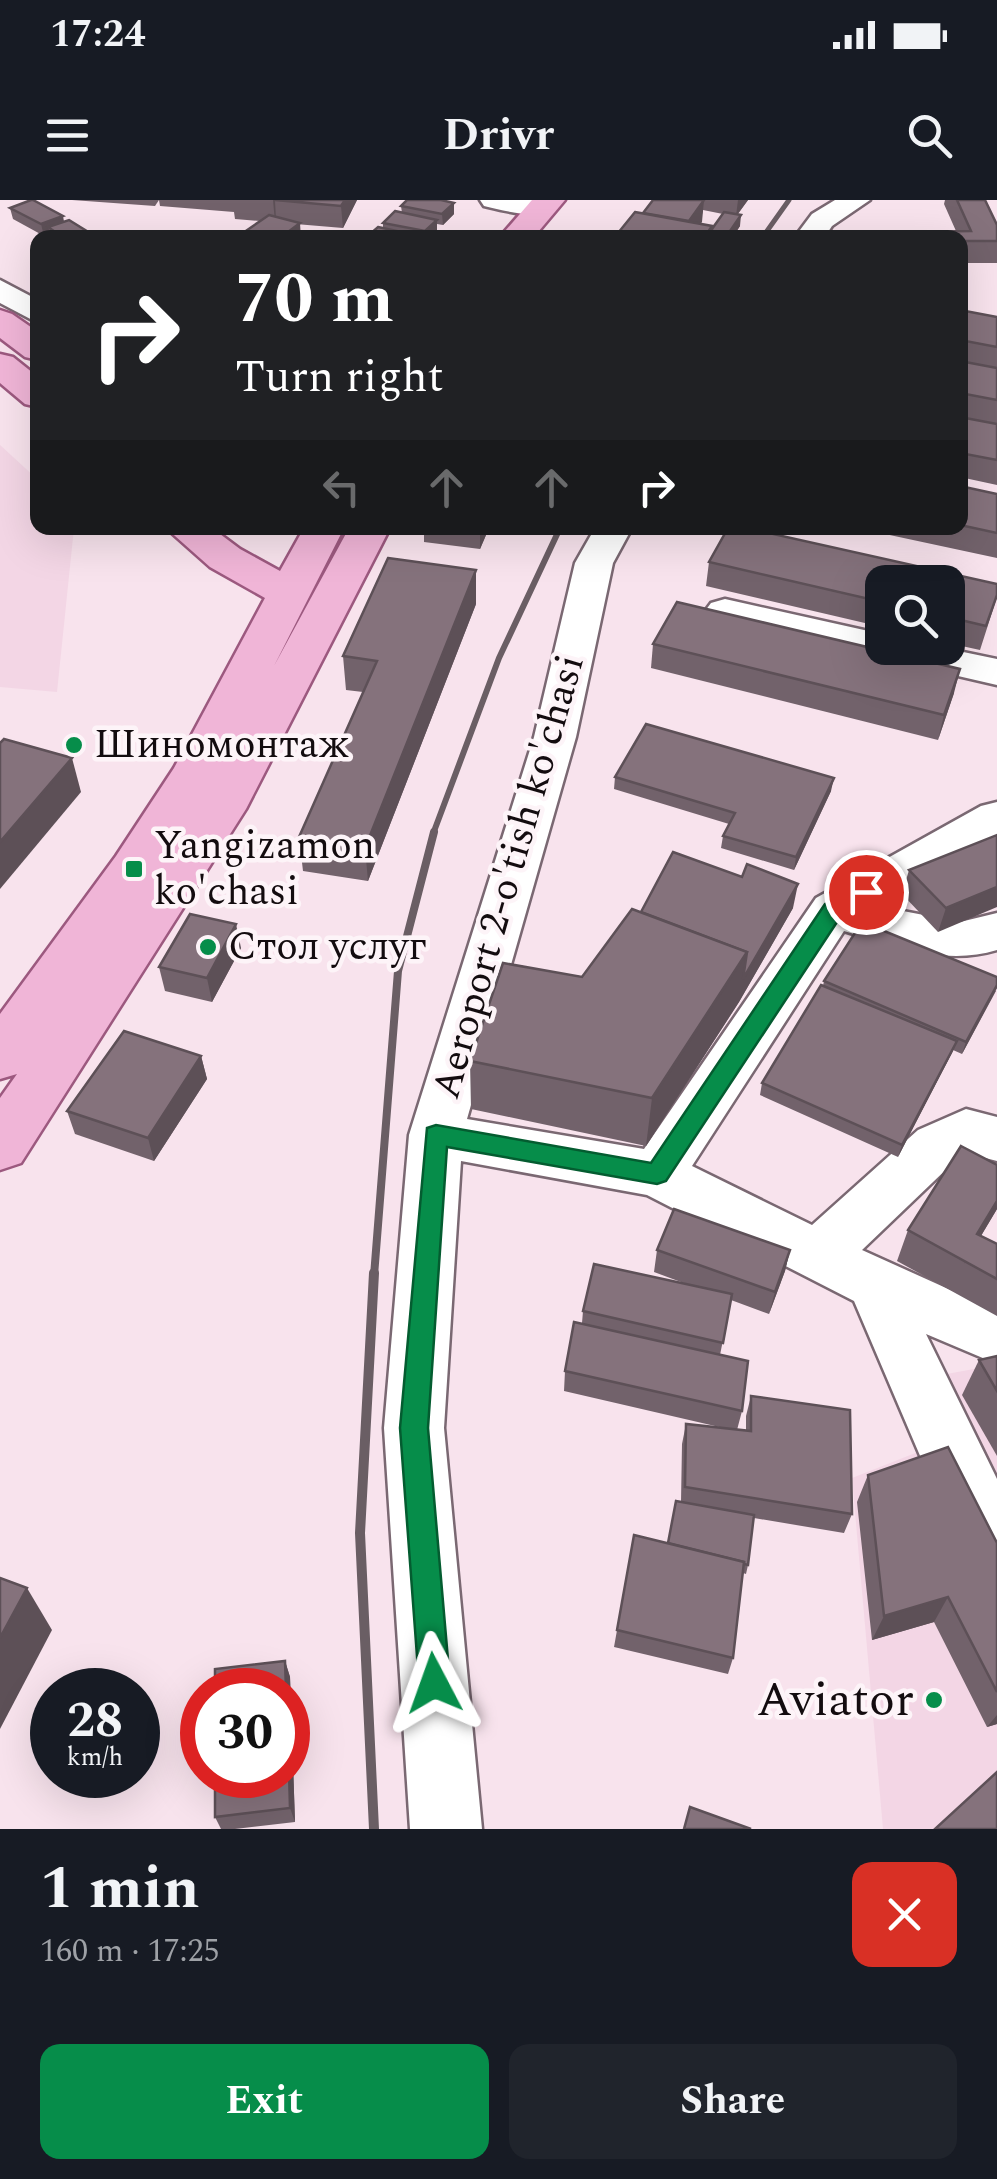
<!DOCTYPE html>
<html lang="en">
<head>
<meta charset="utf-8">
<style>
  :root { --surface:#171b24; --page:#20242c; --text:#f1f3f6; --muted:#9ea1a6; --accent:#068d4a }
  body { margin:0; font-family:Spectral,serif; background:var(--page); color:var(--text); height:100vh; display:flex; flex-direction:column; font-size:38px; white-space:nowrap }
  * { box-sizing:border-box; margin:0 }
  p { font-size:32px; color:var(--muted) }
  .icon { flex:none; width:55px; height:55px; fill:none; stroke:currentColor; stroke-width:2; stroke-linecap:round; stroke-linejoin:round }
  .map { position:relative; height:1629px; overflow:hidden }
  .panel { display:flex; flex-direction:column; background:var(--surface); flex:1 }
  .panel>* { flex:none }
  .banner { position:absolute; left:30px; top:30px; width:938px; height:305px; border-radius:20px; box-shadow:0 10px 40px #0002; background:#202124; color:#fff; overflow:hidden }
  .buttons { position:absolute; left:865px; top:365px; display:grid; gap:20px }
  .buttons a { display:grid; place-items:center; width:100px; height:100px; border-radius:20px; background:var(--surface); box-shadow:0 10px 40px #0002; font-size:50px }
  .speed { position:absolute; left:30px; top:1468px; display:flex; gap:20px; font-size:50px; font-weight:700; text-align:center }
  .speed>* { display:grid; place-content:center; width:130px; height:130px; border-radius:50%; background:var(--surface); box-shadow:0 10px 40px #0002; line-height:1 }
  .speed small { font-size:25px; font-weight:400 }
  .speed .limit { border:15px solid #d22; background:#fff; color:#111 }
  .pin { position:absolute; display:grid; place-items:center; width:85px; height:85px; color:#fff; margin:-42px; border:5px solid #fff; border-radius:50%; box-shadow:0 2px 10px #0007 }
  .me { position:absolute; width:110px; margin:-55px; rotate:356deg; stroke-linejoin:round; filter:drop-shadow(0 0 8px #0008) }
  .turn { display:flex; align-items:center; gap:35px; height:210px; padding:0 40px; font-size:45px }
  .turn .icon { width:130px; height:130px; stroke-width:2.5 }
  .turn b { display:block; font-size:70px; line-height:85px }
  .lanes { display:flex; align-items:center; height:95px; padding:0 40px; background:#0003; justify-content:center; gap:50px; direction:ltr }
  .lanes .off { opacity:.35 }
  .round { display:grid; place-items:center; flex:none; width:105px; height:105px; border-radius:20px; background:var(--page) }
  .overview { display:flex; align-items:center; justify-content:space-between; height:170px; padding:0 40px }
  h1 { font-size:60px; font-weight:700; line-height:75px }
  .primary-button { display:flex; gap:20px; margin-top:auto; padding:20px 40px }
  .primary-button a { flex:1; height:115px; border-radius:20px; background:var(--accent); color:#fff; font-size:40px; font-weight:700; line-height:115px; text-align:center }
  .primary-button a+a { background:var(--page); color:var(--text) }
  .status { display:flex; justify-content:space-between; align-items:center; height:70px; padding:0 50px; background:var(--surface); direction:ltr }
  .status svg { height:28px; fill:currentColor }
  header { display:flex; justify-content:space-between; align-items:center; height:130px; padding:0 40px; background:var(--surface); font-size:45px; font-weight:700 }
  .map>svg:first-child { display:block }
  .built { fill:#f3d6e5 }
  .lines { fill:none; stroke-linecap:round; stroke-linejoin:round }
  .minor-casing { stroke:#7a6872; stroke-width:5 }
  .major-casing { stroke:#9c597f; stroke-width:5 }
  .minor { fill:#fff; fill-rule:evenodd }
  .major { fill:#f0b5d7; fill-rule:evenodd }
  .rail-far3 { stroke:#6a5e64; stroke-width:5 }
  .rail-far2 { stroke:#6a5e64; stroke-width:6 }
  .rail-far1 { stroke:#6a5e64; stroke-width:8 }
  .rail { stroke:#6a5e64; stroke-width:10 }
  .wall { fill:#72626b; fill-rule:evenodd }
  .shaded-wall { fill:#5d5057 }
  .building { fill:#85727c; stroke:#5d5057; stroke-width:2.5 }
  .route { fill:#068d4a; stroke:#045c30; stroke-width:2.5 }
  .poi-dot { fill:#068d4a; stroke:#fdf4f8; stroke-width:4 }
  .labels { text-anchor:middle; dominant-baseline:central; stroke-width:9; stroke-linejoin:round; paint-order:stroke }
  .poi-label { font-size:40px; fill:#130c0f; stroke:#fdf4f8; text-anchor:start }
  .street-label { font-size:40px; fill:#130c0f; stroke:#fdf4f8 }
  .near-poi-label { font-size:48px; fill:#130c0f; stroke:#fdf4f8; text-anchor:end }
</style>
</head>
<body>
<div class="status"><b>17:24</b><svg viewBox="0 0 49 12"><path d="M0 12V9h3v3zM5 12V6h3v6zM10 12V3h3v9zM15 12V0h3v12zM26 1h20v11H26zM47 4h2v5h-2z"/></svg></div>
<header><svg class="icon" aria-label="menu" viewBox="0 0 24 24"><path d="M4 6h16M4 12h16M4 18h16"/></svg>Drivr<svg class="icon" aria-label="search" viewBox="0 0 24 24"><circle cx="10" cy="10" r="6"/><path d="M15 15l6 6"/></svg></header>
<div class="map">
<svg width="997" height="1629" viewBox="0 0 997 1629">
  <rect width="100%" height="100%" fill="#f8e3ed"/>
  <!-- built -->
  <g class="built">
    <polygon points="0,245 37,279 38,328 74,328 57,492 0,487"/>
    <polygon points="990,1166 997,1171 997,1301 936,1176"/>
    <polygon points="923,1250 997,1372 997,1629 883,1629 852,1278"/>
  </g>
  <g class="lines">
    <!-- minor casing -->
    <g class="minor-casing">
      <g id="minor">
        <path d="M480 0H550L557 7 553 13C532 18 505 11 484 6Z"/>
        <polygon points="835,0 870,0 832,26 824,38 794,38 812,14"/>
        <polygon points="0,80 38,100 38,123 0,103"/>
        <path d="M595 328H632L613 363 576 537 467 919 644 949 816 698 981 606 997 602V637L877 706 960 722 997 713V750C945 766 894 746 844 731L692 966 812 1025 918 930 966 909 997 917V961L970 954 956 960 862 1050 997 1111V1164L926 1134 997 1279V1375L974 1366 921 1258 854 1101 647 995 461 961 444 1228 482 1629H410L384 1228 409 935 534 537 575 363Z"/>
        <polygon points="725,399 882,434 882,448 944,448 997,459 997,485 711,419 705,411 711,403"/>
      </g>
    </g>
    <!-- major casing -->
    <g class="major-casing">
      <g id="major">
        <polygon points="532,0 565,0 533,38 499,38"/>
        <polygon points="0,110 12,114 38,132 38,160 25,157 0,138"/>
        <polygon points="0,154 13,157 38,177 38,207 25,204 0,183"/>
        <polygon points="166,328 212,328 240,349 280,371 304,328 344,328 274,466 349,328 390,328 246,609 21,963 0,970 0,898 17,874 0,879 0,814 116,656 174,568 265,398 210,367"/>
      </g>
    </g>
    <!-- minor -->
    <use href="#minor" class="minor"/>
    <!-- major -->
    <use href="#major" class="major"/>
    <!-- rail-far3 -->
    <polyline class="rail-far3" points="762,38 789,0"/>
    <!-- rail-far2 -->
    <polyline class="rail-far2" points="433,634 499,458 560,328"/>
    <!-- rail-far1 -->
    <polyline class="rail-far1" points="374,1076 398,771 434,632"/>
    <!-- rail -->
    <polyline class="rail" points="374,1073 360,1333 374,1629"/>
  </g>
  <!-- wall -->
  <g class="wall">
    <polygon points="72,0 159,0 155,6"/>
    <polygon points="159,0 357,0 343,28 235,19 234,12 160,6"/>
    <path d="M653 0H748L738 14 740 26 732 38H614L643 13ZM703 10 723 14 712 29 700 23Z"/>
    <polygon points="945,0 985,0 997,25 997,63 960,63 960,38 897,38 898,32 956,31 944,4"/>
    <polygon points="454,3 454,14 443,25 437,24 437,31 431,38 355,38 370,34 383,28 383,23 402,13 401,6"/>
    <polygon points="10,8 64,22 98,38 50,38 50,33 44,36 13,19"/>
    <polygon points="960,110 997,117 997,285 960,277"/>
    <polygon points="960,286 997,294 997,358 857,328 960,328"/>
    <polygon points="424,328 489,328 480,349 424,342"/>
    <polygon points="728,328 746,328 997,384 997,397 980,450 948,443 948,382 882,382 882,427 706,386 709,362"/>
    <polygon points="476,404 368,681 303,671 299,637 363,492 346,490 343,456"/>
    <polygon points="653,444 954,493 938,540 651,468"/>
    <polygon points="615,577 831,591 794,670 721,648 723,636 729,624 614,589"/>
    <polygon points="997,635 938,732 902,694 909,670"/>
    <polygon points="793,708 739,802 646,946 471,909 470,861 582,777 641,712"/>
    <polygon points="241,748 212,802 165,791 159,767"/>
    <polygon points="824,781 996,791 962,854 953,850 898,957 760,895 762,883 823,786"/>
    <polygon points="201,856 207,879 154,961 75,934 67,911"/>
    <polygon points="997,965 997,1009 981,1036 997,1044 997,1116 897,1061 908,1030"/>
    <polygon points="657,1050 790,1050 785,1071 769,1114 731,1100 720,1155 742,1211 737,1230 746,1231 746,1216 751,1196 852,1314 844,1333 754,1318 748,1365 746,1374 743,1373 733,1458 728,1474 614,1447 634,1335 668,1343 681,1302 682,1244 686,1224 728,1229 564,1191 565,1171 582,1123 583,1111 689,1085 654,1072"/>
    <polygon points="997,1156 997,1256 962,1195 979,1160"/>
    <polygon points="868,1275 997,1343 997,1524 987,1527 934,1422 872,1440 857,1302"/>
    <polygon points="285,1461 290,1477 295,1622 235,1629 221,1629 215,1617"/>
  </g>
  <!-- shaded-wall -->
  <g class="shaded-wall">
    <polygon points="273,0 284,0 275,1 276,19 275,22"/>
    <polygon points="345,0 357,0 343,28 341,6"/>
    <polygon points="704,0 702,22 691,38 687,24"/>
    <polygon points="738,0 748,0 736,16"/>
    <polygon points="454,3 454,14 443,25 442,14"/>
    <polygon points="741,15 740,26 732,38 726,38"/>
    <polygon points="63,16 65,27 48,27 50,33 44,36 41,24"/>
    <polygon points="437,20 437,31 431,38 425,38 425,31"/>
    <polygon points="300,23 301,38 280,38"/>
    <polygon points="480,328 489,328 480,349"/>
    <polygon points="476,370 476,404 368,681 365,648"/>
    <polygon points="960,469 954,493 938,540 944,515"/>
    <polygon points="72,558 81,592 0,689 0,642"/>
    <polygon points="834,578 831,591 794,670 796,657"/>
    <polygon points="798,684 793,708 739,802 646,946 652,898 747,752"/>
    <polygon points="997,687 997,707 938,732 946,708"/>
    <polygon points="236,724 241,748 212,802 207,778"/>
    <polygon points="997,785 997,788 962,854 966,842"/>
    <polygon points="957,841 952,853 898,957 902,945"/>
    <polygon points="201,856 207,879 154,961 148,938"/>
    <polygon points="997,1001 997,1009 964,1064 977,1034"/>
    <polygon points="790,1050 785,1071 769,1114 775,1092"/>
    <polygon points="27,1388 52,1430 0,1529 0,1438"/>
    <polygon points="948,1397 934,1422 872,1440 884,1416"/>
    <polygon points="285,1461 290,1477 295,1622 290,1608 288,1490 286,1490"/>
    <polygon points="997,1515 997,1524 987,1527"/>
  </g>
  <!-- building -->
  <g class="building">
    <polygon points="31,0 33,0 63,16 41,24 10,8"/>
    <polygon points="275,0 345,0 341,6"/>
    <polygon points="407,0 441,0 454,3 442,14 401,6"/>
    <polygon points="653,0 704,0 689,21 643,13"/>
    <polygon points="957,0 985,0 997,25 997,41 960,41 960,38 901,38 898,32 971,31"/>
    <polygon points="395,11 437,20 425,31 383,23"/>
    <polygon points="635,12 712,26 704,38 614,38"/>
    <polygon points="724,12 741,15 726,37 712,35 712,29"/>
    <polygon points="269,15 300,23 280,38 237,37"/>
    <polygon points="69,20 98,38 64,38 48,27"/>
    <polygon points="378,27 420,36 418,38 387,38 370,34"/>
    <polygon points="361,32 387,38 355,38"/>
    <polygon points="960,110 997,117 997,147 960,140"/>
    <polygon points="960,161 997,168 997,200 960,193"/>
    <polygon points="960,217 997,224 997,260 960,253"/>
    <polygon points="960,286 997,294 997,333 960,325"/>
    <polygon points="728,328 746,328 997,384 997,395 986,426 948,417 948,382 882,382 882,402 709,362"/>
    <polygon points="388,358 476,370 365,648 299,637 377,461 343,456"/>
    <polygon points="677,402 960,469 944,515 653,444"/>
    <polygon points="646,524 834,578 796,657 723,636 735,613 615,577"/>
    <polygon points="4,539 72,558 0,642 0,543"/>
    <polygon points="997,635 997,687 946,708 909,670"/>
    <polygon points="673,652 742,677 747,664 798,684 743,779 747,752 641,712"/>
    <polygon points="632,709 747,752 652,898 470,861 503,763 582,777"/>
    <polygon points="190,714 236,724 207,778 159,767"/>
    <polygon points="862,722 997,777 997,785 966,842 824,781"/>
    <polygon points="821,785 957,841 902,945 762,883"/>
    <polygon points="124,831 201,856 148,938 67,911"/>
    <polygon points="961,946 997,965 997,1001 977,1034 997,1044 997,1079 908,1030"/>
    <polygon points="674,1009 790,1050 775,1092 657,1050"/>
    <polygon points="594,1064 732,1094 723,1143 583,1111"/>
    <polygon points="574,1122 748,1161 742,1211 565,1171"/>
    <polygon points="997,1156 997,1191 979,1160"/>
    <polygon points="751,1196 850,1210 852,1314 685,1287 686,1224 751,1231"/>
    <polygon points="948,1247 997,1343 997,1492 948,1397 884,1416 868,1275"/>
    <polygon points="676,1301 754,1315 748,1365 744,1364 744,1362 668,1343"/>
    <polygon points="634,1335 744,1362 733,1458 617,1430"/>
    <polygon points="0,1378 27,1388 0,1438"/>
    <polygon points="285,1461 286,1490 215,1490 215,1469"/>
    <polygon points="288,1532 290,1608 215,1617 215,1575 288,1575"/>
    <polygon points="997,1572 997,1629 935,1629"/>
    <polygon points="690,1607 751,1629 684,1629"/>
  </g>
  <!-- route -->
  <polygon class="route" points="866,684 873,686 876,692 873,697 841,716 666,981 657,984 447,947 428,1228 450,1483 445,1494 434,1499 424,1494 419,1483 400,1228 427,928 436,925 651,963 825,704"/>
  <!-- markers -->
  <g class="poi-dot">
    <circle cx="74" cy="545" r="10"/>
    <rect x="124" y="659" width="20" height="20" rx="5"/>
    <circle cx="208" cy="747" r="10"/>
    <circle cx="934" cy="1500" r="10"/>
  </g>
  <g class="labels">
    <!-- poi labels -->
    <g class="poi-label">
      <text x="94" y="545">Шиномонтаж</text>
      <text x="154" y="646">Yangizamon<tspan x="154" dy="46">ko'chasi</tspan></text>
      <text x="228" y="747">Стол услуг</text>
    </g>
    <!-- street labels -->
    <g class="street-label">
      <text transform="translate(509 677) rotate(-74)">Aeroport 2-o'tish ko'chasi</text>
    </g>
    <!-- near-poi labels -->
    <g class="near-poi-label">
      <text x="914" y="1500">Aviator</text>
    </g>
  </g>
</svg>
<div class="buttons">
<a><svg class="icon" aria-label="search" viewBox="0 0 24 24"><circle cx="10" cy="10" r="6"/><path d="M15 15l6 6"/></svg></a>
</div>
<div class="speed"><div>28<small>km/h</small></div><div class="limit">30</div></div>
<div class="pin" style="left:866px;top:692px;background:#d93025"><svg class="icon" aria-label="arrive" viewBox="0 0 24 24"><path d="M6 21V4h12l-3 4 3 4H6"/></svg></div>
<svg class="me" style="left:434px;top:1483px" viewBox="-20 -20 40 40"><path d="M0-17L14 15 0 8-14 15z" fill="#068d4a" stroke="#fff" stroke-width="4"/></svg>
<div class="banner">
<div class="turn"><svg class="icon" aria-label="right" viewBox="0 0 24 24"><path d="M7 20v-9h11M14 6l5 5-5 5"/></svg><div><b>70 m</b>Turn right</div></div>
<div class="lanes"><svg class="icon off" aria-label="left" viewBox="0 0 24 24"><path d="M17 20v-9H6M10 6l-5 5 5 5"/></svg><svg class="icon off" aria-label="ahead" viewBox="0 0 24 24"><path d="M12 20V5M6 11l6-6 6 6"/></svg><svg class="icon off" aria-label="ahead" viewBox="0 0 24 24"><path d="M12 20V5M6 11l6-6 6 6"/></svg><svg class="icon" aria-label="right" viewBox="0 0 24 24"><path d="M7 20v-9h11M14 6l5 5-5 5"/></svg></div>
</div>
</div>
<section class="panel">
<div class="overview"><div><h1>1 min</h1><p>160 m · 17:25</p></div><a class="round" style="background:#d93025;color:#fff"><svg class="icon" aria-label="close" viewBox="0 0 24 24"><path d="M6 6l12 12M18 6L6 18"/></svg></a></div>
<div class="primary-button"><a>Exit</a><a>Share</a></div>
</section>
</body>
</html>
